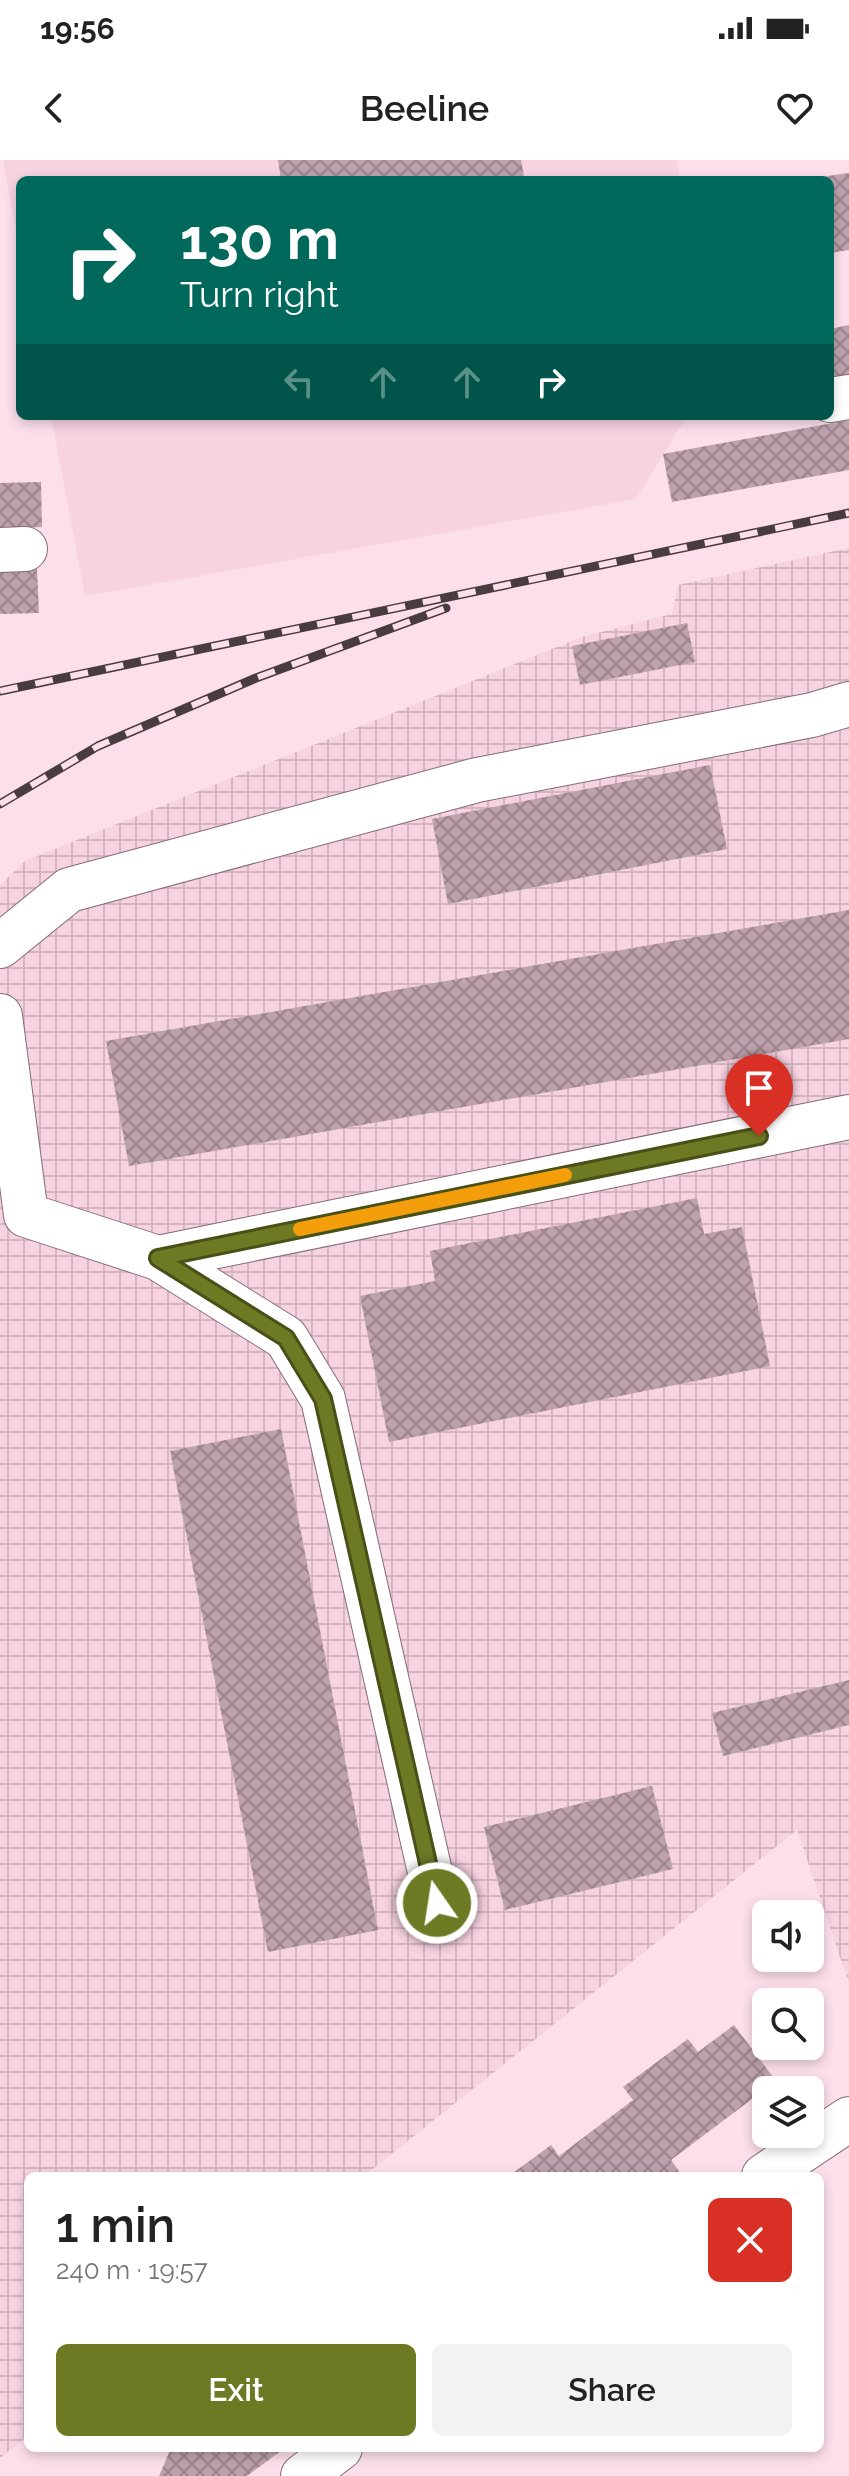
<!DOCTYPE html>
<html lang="en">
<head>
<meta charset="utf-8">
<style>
  :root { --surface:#fff; --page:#f2f2f2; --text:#222; --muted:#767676; --accent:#6e7924 }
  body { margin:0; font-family:Raleway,sans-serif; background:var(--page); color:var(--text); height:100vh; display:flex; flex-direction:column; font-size:30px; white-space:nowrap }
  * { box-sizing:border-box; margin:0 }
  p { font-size:26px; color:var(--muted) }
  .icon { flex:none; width:44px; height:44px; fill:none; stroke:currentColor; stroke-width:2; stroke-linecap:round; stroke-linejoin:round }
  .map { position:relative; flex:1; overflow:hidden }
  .details { position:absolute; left:24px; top:2012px; width:800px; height:280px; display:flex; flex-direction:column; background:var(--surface); border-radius:12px; box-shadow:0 4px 12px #0003 }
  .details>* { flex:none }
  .hud { position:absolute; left:16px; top:16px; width:818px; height:244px; border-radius:12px; box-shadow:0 4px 12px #0003; background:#00695c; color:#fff; overflow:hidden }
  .fabs { position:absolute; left:752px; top:1740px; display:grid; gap:16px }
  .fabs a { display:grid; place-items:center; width:72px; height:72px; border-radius:12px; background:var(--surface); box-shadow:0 4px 12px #0003; font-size:40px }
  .pin { position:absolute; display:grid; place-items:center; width:68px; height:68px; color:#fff; margin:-82px -34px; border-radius:50% 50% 50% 0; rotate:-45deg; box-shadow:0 0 8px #0007 }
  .pin .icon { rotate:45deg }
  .me { position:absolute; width:88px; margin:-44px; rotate:347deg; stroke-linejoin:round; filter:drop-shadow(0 0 6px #0008) }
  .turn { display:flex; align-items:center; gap:28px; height:168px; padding:0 32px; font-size:36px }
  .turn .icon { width:104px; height:104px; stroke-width:2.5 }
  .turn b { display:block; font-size:56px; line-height:68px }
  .lanes { display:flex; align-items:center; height:76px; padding:0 32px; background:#0003; justify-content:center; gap:40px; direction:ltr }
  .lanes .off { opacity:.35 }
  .round { display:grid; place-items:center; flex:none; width:84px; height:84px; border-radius:12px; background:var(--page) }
  .overview { display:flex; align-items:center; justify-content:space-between; height:136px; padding:0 32px }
  h1 { font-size:48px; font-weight:600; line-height:60px }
  .primary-button { display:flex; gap:16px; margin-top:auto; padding:16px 32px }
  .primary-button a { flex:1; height:92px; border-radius:12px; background:var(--accent); color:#fff; font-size:32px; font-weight:600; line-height:92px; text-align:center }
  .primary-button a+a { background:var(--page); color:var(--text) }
  .status { display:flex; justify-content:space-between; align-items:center; height:56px; padding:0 40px; background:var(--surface); direction:ltr }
  .status svg { height:22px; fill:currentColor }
  header { display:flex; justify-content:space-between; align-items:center; height:104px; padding:0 32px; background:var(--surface); font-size:36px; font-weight:600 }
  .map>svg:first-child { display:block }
  .built { fill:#f7d2e1 }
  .industrial { fill:url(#industrial-grid) }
  .building { fill:url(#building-cross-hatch) }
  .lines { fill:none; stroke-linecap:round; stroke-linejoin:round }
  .minor-casing { stroke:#846b75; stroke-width:46 }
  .minor { stroke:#fff; stroke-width:44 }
  .rail-casing { stroke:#483c41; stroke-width:9 }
  .rail { stroke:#fcdfeb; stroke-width:6; stroke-dasharray:18; stroke-linecap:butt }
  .route-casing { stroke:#484f17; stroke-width:20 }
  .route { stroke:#6e7924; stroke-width:14 }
  .slow { stroke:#f59e0b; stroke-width:14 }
</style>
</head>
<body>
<div class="status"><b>19:56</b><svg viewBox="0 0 49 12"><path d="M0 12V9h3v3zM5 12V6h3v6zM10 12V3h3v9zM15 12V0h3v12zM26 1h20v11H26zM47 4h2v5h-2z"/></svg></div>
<header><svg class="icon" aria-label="back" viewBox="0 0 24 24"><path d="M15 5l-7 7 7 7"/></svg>Beeline<svg class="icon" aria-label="heart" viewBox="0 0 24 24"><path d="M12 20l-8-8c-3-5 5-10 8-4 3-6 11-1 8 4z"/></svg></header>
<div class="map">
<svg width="849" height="2316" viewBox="0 0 849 2316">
  <defs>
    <pattern id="industrial-grid" width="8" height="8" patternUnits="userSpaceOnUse" patternTransform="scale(2)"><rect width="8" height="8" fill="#f7d2e1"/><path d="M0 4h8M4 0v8" fill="none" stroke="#d4b4c1"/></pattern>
    <pattern id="building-cross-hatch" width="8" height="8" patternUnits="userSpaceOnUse" patternTransform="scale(2)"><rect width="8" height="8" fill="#bda2ad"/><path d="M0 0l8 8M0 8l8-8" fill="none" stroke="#9a838c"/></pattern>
  </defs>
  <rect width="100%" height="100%" fill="#fcdfeb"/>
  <!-- built -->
  <g class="built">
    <polygon points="3,0 677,0 680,20 20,20 20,92"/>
    <polygon points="51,256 687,256 636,339 85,436"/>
  </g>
  <!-- industrial -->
  <polygon class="industrial" points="849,388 849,1824 797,1670 364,2016 28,2016 28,2276 0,2298 0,725 25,701 582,477 672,454 678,425"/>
  <!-- building -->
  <g class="building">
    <polygon points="278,0 521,0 524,17 507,20 281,20"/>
    <polygon points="849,13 849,90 830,93 830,20 813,18"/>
    <polygon points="849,165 849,216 830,219 830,169"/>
    <polygon points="849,260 849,310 672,342 663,294"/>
    <polygon points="41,322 42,367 0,369 0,323"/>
    <polygon points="37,409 39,453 0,454 0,410"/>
    <polygon points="687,463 695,502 580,525 572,486"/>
    <polygon points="710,605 727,689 448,744 432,659"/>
    <polygon points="849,750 849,879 129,1006 106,881"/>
    <polygon points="697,1038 704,1074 742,1067 770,1206 389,1282 360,1136 435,1121 430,1091"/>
    <polygon points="281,1269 378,1770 268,1792 170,1291"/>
    <polygon points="849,1520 849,1565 723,1596 712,1553"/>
    <polygon points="652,1626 673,1709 505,1750 484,1667"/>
    <polygon points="734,1865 776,1921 671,2000 679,2011 673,2016 509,2016 551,1985 559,1996 633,1940 623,1927 688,1879 698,1892"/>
    <polygon points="171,2288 285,2288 247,2316 159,2316"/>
  </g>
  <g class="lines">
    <!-- minor casing -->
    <g class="minor-casing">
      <g id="minor">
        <polyline points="830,240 849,237"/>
        <polyline points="0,390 25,389"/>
        <polyline points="0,786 69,730 477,620 812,555 849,544"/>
        <polyline points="0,856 26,1055 158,1098 286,1178 323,1239 437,1743"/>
        <polyline points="158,1098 849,957"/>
        <polyline points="764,2016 849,1959"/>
        <polyline points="303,2316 340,2288"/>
      </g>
    </g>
    <!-- minor -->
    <use href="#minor" class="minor"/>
    <!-- rail casing -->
    <g class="rail-casing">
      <g id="rail">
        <polyline points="0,531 849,353"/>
        <polyline points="0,644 98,586 256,518 446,448"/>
      </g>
    </g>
    <!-- rail -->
    <use href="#rail" class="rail"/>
  </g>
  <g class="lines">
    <!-- route casing -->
    <g class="route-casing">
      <polyline id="route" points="437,1743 323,1239 286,1178 158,1098 759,976"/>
    </g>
    <!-- route -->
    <use href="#route" class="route"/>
    <!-- slow -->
    <polyline class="slow" points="300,1069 565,1015"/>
  </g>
</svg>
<div class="fabs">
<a><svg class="icon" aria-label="sound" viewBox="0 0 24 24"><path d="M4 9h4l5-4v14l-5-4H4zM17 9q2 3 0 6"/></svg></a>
<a><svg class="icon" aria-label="search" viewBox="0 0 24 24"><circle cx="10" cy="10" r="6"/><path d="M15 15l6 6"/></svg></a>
<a><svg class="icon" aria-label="layers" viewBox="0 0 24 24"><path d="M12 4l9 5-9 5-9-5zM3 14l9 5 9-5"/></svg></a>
</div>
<div class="pin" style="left:759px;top:976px;background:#d93025"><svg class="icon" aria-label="arrive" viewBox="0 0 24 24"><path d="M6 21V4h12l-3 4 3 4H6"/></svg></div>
<svg class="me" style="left:437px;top:1743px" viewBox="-20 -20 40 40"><circle r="17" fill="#6e7924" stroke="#fff" stroke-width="3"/><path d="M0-11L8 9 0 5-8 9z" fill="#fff"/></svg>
<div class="hud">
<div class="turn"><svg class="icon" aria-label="right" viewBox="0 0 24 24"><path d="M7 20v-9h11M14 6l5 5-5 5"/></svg><div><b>130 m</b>Turn right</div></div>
<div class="lanes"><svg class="icon off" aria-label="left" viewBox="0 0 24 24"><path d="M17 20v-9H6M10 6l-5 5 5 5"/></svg><svg class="icon off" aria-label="ahead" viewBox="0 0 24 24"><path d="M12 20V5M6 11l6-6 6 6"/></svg><svg class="icon off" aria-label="ahead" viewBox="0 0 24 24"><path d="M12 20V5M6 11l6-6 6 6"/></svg><svg class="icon" aria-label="right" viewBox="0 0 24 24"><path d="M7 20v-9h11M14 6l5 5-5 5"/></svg></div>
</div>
<section class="details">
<div class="overview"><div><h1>1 min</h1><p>240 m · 19:57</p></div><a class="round" style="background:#d93025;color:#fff"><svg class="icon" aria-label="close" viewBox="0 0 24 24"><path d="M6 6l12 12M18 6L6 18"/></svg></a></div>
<div class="primary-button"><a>Exit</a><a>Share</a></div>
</section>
</div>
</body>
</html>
